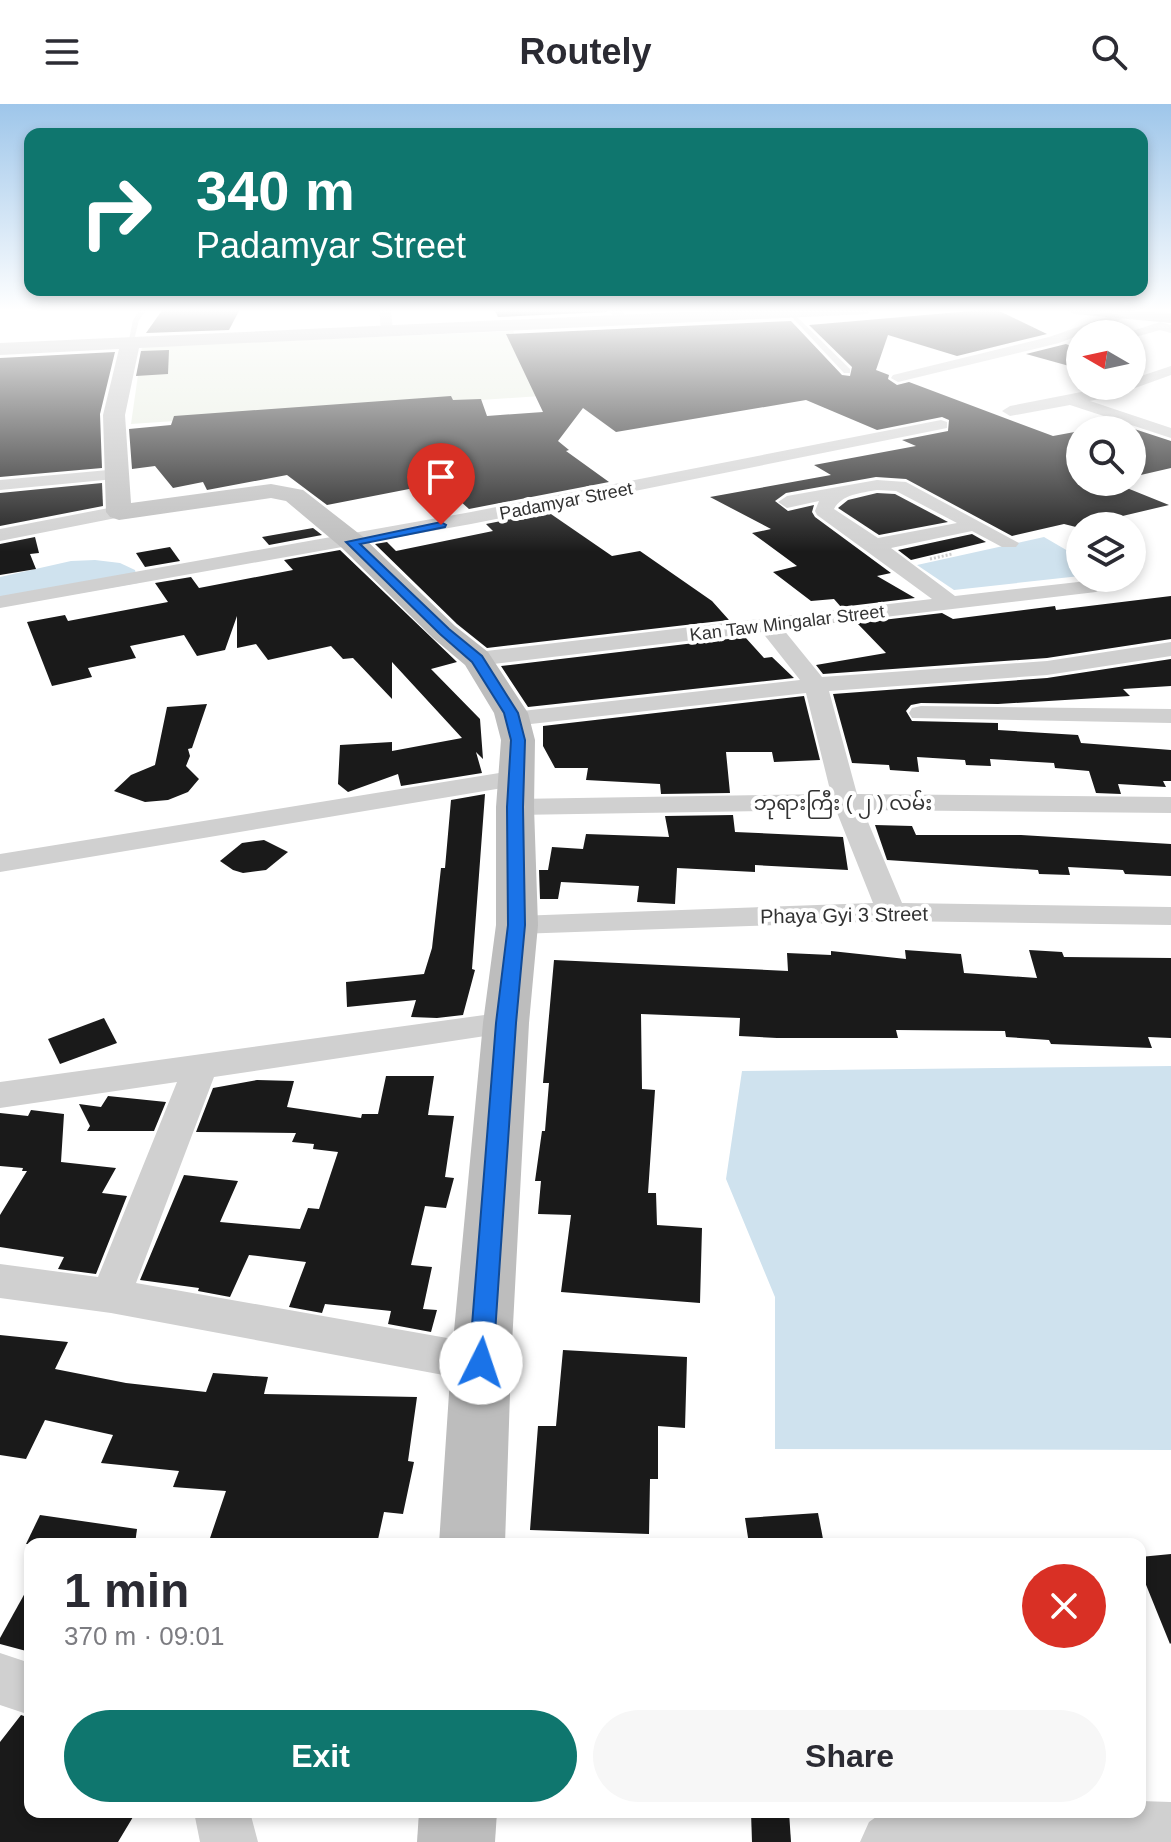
<!DOCTYPE html>
<html lang="en">
<head>
<meta charset="utf-8">
<style>
  :root { --surface:#fff; --page:#f7f7f7; --text:#2b2b33; --muted:#7c7c81; --accent:#0f766e }
  body { margin:0; font-family:Arial,"Noto Sans Myanmar",sans-serif; background:var(--page); color:var(--text); height:100vh; display:flex; flex-direction:column; font-size:30px; white-space:nowrap }
  * { box-sizing:border-box; margin:0 }
  p { font-size:26px; color:var(--muted) }
  .icon { flex:none; width:44px; height:44px; fill:none; stroke:currentColor; stroke-width:2; stroke-linecap:round; stroke-linejoin:round }
  .map { position:relative; flex:1; overflow:hidden }
  .panel { position:absolute; left:24px; top:1434px; width:1122px; height:280px; display:flex; flex-direction:column; background:var(--surface); border-radius:16px; box-shadow:0 4px 12px #0003 }
  .panel>* { flex:none }
  .banner { position:absolute; left:24px; top:24px; width:1124px; height:168px; border-radius:16px; box-shadow:0 4px 12px #0003; background:#0f766e; color:#fff; overflow:hidden }
  .needle { width:52px; rotate:279deg }
  .tools { position:absolute; left:1066px; top:216px; display:grid; gap:16px }
  .tools a { display:grid; place-items:center; width:80px; height:80px; border-radius:50%; background:var(--surface); box-shadow:0 4px 12px #0003; font-size:40px }
  .pin { position:absolute; display:grid; place-items:center; width:68px; height:68px; color:#fff; margin:-82px -34px; border-radius:50% 50% 50% 0; rotate:-45deg; box-shadow:0 0 8px #0007 }
  .pin .icon { rotate:45deg }
  .me { position:absolute; width:88px; margin:-44px; rotate:4deg; stroke-linejoin:round; filter:drop-shadow(0 0 6px #0008) }
  .turn { display:flex; align-items:center; gap:28px; height:168px; padding:0 40px; font-size:36px }
  .turn .icon { width:104px; height:104px; stroke-width:2.5 }
  .turn b { display:block; font-size:56px; line-height:68px }
  .round { display:grid; place-items:center; flex:none; width:84px; height:84px; border-radius:42px; background:var(--page) }
  .overview { display:flex; align-items:center; justify-content:space-between; height:136px; padding:0 40px }
  h1 { font-size:48px; font-weight:700; line-height:60px }
  .cta { display:flex; gap:16px; margin-top:auto; padding:16px 40px }
  .cta a { flex:1; height:92px; border-radius:48px; background:var(--accent); color:#fff; font-size:32px; font-weight:700; line-height:92px; text-align:center }
  .cta a+a { background:var(--page); color:var(--text) }
  header { display:flex; justify-content:space-between; align-items:center; height:104px; padding:0 40px; background:var(--surface); font-size:36px; font-weight:700 }
  .map>svg:first-child { display:block }
  .green { fill:#e6ecdf }
  .water { fill:#cfe2ee }
  .building { fill:#1a1a1a }
  .lines { fill:none; stroke-linecap:round; stroke-linejoin:round }
  .path { stroke:#cdcdcd; stroke-width:3; stroke-dasharray:2 2; stroke-linecap:butt }
  .lane { fill:#d0d0d0; fill-rule:evenodd }
  .street { fill:#d0d0d0; fill-rule:evenodd }
  .secondary { fill:#bdbdbd; fill-rule:evenodd }
  .primary { fill:#ababab; fill-rule:evenodd }
  .route { fill:#1a73e8; stroke:#114b97; stroke-width:2 }
  .labels { text-anchor:middle; dominant-baseline:central; stroke-width:8; stroke-linejoin:round; paint-order:stroke }
  .far-street-label { font-size:18px; fill:#333; stroke:#fff }
  .street-label { font-size:20px; fill:#333; stroke:#fff }
</style>
</head>
<body>
<header><svg class="icon" aria-label="menu" viewBox="0 0 24 24"><path d="M4 6h16M4 12h16M4 18h16"/></svg>Routely<svg class="icon" aria-label="search" viewBox="0 0 24 24"><circle cx="10" cy="10" r="6"/><path d="M15 15l6 6"/></svg></header>
<div class="map">
<svg width="1171" height="1738" viewBox="0 0 1171 1738">
  <rect width="100%" height="100%" fill="#fff"/>
  <!-- green -->
  <polygon class="green" points="513,227 541,292 131,320 142,243"/>
  <!-- water -->
  <g class="water">
    <polygon points="1044,433 1080,454 1080,472 954,486 917,461"/>
    <polygon points="95,456 120,459 135,466 138,479 0,503 0,473 71,457"/>
    <polygon points="1171,962 1171,1346 775,1345 775,1193 726,1075 742,967"/>
  </g>
  <!-- building -->
  <g class="building">
    <polygon points="163,205 240,205 229,226 146,229"/>
    <polygon points="494,205 606,205 607,208 498,213"/>
    <polygon points="995,205 1047,230 957,252 888,231 876,266 889,271 888,275 897,281 909,278 1053,332 1080,327 1080,378 1112,378 1169,401 1076,423 1064,420 1012,432 906,375 876,373 786,389 775,397 788,407 814,401 812,408 815,413 891,469 877,472 915,494 841,503 834,495 811,497 773,468 797,462 752,429 771,425 710,393 831,371 814,361 916,342 902,336 948,327 949,316 942,313 877,326 806,296 616,328 583,304 558,337 569,346 566,347 609,378 469,405 440,379 327,401 287,371 207,386 203,378 173,384 155,362 132,365 129,325 171,321 174,312 451,292 453,296 481,295 487,312 543,308 506,230 791,217 842,271 850,272 852,263 809,221"/>
    <polygon points="1066,240 1080,246 1080,265 1026,250"/>
    <polygon points="169,246 168,270 136,272 141,247"/>
    <polygon points="115,248 100,310 102,364 0,373 0,254"/>
    <polygon points="1119,320 1171,337 1171,364 1132,373 1132,326 1087,326"/>
    <polygon points="102,379 103,402 0,422 0,389"/>
    <polygon points="877,389 895,390 948,418 879,431 838,404 848,396"/>
    <polygon points="548,408 612,452 640,447 712,497 729,516 487,544 457,520 375,440 387,438 396,447 493,427 486,420"/>
    <polygon points="313,424 322,431 269,441 262,433"/>
    <polygon points="972,430 986,438 911,456 898,446"/>
    <polygon points="35,433 39,449 30,450 36,465 0,471 0,440"/>
    <polygon points="170,443 180,457 145,463 136,449"/>
    <polygon points="340,446 457,558 431,565 480,615 483,655 476,648 482,669 401,682 398,670 348,688 338,680 340,641 392,638 392,647 462,634 392,558 392,595 353,554 343,555 331,542 268,556 256,540 237,544 237,512 225,546 197,552 184,531 130,542 136,554 88,564 92,573 52,582 27,518 65,511 68,517 168,498 155,479 191,473 199,484 293,466 284,456"/>
    <polygon points="1171,492 1171,535 1047,554 823,570 816,561 886,549 857,519 942,509 953,515 1055,502 1056,506"/>
    <polygon points="745,533 764,554 772,553 794,574 528,603 501,562"/>
    <polygon points="1171,555 1171,582 1123,585 1130,592 998,600 921,599 911,601 906,607 912,617 998,619 998,626 1078,631 1081,639 1171,646 1171,677 1163,677 1166,683 1118,680 1121,690 1096,689 1089,667 1055,664 1054,659 990,655 991,662 966,661 965,656 917,653 919,668 890,666 889,661 852,659 833,590 1047,574"/>
    <polygon points="804,592 820,656 774,658 772,648 726,648 730,689 661,690 660,680 586,676 588,664 555,664 543,642 543,622"/>
    <polygon points="207,600 192,644 188,645 190,652 186,662 199,675 188,688 168,696 145,698 114,687 131,671 155,661 167,603"/>
    <polygon points="485,690 472,865 475,866 463,911 437,914 411,913 416,896 347,903 346,878 424,870 432,844 441,764 445,764 451,696"/>
    <polygon points="733,711 735,728 843,733 848,766 755,761 755,768 677,764 675,800 637,798 639,782 561,778 558,795 540,795 539,766 548,766 552,743 583,745 586,730 669,733 665,712"/>
    <polygon points="875,721 912,722 916,731 1021,731 1171,740 1171,772 1125,770 1123,766 1068,763 1070,771 1039,770 1038,766 887,756"/>
    <polygon points="264,736 288,748 266,766 243,769 233,766 220,757 242,739"/>
    <polygon points="905,846 961,850 964,869 1037,874 1029,846 1062,848 1064,853 1171,854 1171,934 1148,933 1152,944 1051,940 1049,936 1006,933 1005,927 896,926 898,934 777,934 739,932 740,914 641,910 642,985 655,986 648,1089 656,1089 657,1121 702,1124 700,1199 561,1188 571,1111 538,1110 541,1077 535,1077 542,1027 545,1027 549,979 543,979 554,856 788,867 787,849 831,851 831,847 906,855"/>
    <polygon points="104,914 117,939 60,960 48,935"/>
    <polygon points="386,972 434,972 428,1011 454,1012 445,1073 454,1074 446,1104 425,1102 411,1161 432,1163 423,1205 437,1206 431,1228 388,1220 391,1207 325,1200 322,1209 289,1203 306,1158 249,1151 230,1193 198,1187 199,1184 140,1176 184,1071 238,1077 220,1118 300,1125 308,1104 319,1105 338,1048 313,1045 314,1040 292,1038 296,1029 196,1028 213,984 257,976 294,977 287,1003 361,1014 362,1010 378,1010"/>
    <polygon points="108,992 166,998 154,1027 87,1027 90,1022 79,1000 101,1003"/>
    <polygon points="31,1006 64,1010 61,1058 116,1064 102,1089 127,1092 96,1170 58,1165 64,1153 0,1143 0,1111 27,1067 22,1067 23,1064 0,1062 0,1009 28,1012"/>
    <polygon points="0,1231 68,1238 55,1265 126,1279 206,1288 213,1269 268,1273 264,1290 417,1293 408,1357 414,1358 403,1410 384,1408 377,1440 208,1440 226,1387 173,1383 179,1367 101,1359 113,1331 45,1316 26,1355 0,1351"/>
    <polygon points="563,1246 687,1253 685,1324 658,1322 658,1375 650,1375 649,1430 530,1426 538,1322 556,1322"/>
    <polygon points="818,1409 824,1440 749,1440 745,1414"/>
    <polygon points="40,1411 137,1425 135,1440 26,1440"/>
    <polygon points="1171,1450 1171,1539 1170,1540 1140,1466 1140,1453"/>
    <polygon points="30,1480 30,1548 0,1540 0,1534"/>
    <polygon points="21,1611 30,1614 30,1708 136,1708 118,1738 0,1738 0,1638"/>
    <polygon points="751,1708 789,1708 791,1738 752,1738"/>
  </g>
  <g class="lines">
    <!-- path -->
    <polyline class="path" points="930,455 952,450"/>
    <!-- lane -->
    <g class="lane">
      <polygon points="141,205 147,205 139,216 133,240 128,241 133,216"/>
      <polygon points="791,207 850,265 850,269 844,269 789,210"/>
    </g>
    <!-- street -->
    <g class="street">
      <polygon points="379,205 391,205 393,229 381,226"/>
      <polygon points="609,205 621,205 628,217 626,220 616,220"/>
      <polygon points="1127,206 1138,209 1059,239 898,278 891,274 893,271 1049,233"/>
      <polygon points="1160,218 1171,221 1171,229 1160,226 1132,234 1132,230 1123,230"/>
      <polygon points="1171,262 1171,271 1113,292 1090,297 1171,324 1171,334 1070,301 1010,312 1002,307 1010,302 1112,282 1132,282 1132,275"/>
      <polygon points="941,316 947,318 947,324 471,420 0,504 0,492 471,408"/>
      <polygon points="119,365 128,370 125,374 0,386 0,376"/>
      <path d="M877 376 906 378 1019 439 1016 443H1002L972 427 891 444 955 492 1096 476 1106 482 1096 488 783 525 822 573 1047 557 1171 538V552L1047 571 829 587 857 690 1171 693V709L863 706 902 799 1171 803V821L891 817 517 830 506 828 502 821 506 814 517 812 873 799 836 706 515 711 505 709 501 703 505 697 515 695 831 690 806 589 513 622 504 620 501 615 504 610 513 608 800 576 762 528 477 562 469 560 466 555 469 550 477 548 932 495 817 411 815 407 819 397 787 404 778 398 787 392ZM877 386 896 387 957 419 878 434 834 405C842 390 861 389 877 386Z"/>
      <polygon points="119,402 126,404 128,408 126,412 0,437 0,425"/>
      <polygon points="921,602 1171,605 1171,619 912,614 909,609 912,604"/>
      <polygon points="517,666 526,668 530,674 526,680 0,768 0,750"/>
      <polygon points="506,908 518,911 523,919 518,927 214,973 136,1179 481,1240 496,1246 503,1259 496,1272 481,1278 111,1209 0,1194 0,1160 98,1173 177,978 0,1004 0,978"/>
      <polygon points="0,1549 30,1559 30,1611 0,1601"/>
      <polygon points="1140,1697 1171,1698 1171,1738 860,1738 869,1718 883,1708 1140,1708"/>
      <polygon points="194,1708 250,1708 258,1738 200,1738"/>
    </g>
    <!-- secondary -->
    <g class="secondary">
      <polygon points="749,205 876,205 867,210 139,244 125,311 131,399 271,380 303,386 362,432 455,522 488,548 528,609 535,636 534,703 538,821 529,919 511,1259 505,1440 439,1440 451,1259 483,919 496,821 496,703 501,636 494,609 465,561 433,534 342,444 286,397 271,394 119,416 110,413 106,408 103,311 119,245 0,251 0,239"/>
      <polygon points="419,1708 497,1708 495,1738 417,1738"/>
    </g>
    <!-- primary -->
    <polygon class="primary" points="1065,205 1171,209 1171,219 1074,210"/>
  </g>
  <!-- sky -->
  <linearGradient id="sky" x2="0" y2="1"><stop stop-color="#9ec6ea"/><stop offset="0.46" stop-color="#fff"/><stop offset="1" stop-color="#fff" stop-opacity="0"/></linearGradient>
  <rect width="1171" height="448" fill="url(#sky)"/>
  <!-- route -->
  <polygon class="route" points="441,418 446,421 445,423 360,440 449,525 482,552 518,609 525,636 523,703 525,821 516,919 493,1259 490,1266 481,1269 472,1266 469,1259 496,919 508,821 507,703 511,636 504,609 472,558 440,530 346,438"/>
  <g class="labels">
    <!-- far-street labels -->
    <g class="far-street-label">
      <text transform="translate(566 397) rotate(-11)">Padamyar Street</text>
      <text transform="translate(787 519) rotate(-7)">Kan Taw Mingalar Street</text>
    </g>
    <!-- street labels -->
    <g class="street-label">
      <text x="843" y="699">ဘုရားကြီး ( ၂ ) လမ်း</text>
      <text transform="translate(844 811) rotate(-1)">Phaya Gyi 3 Street</text>
    </g>
  </g>
</svg>
<div class="tools">
<a><svg class="needle" viewBox="-14 -14 28 28"><path d="M0-13l5 13h-10z" fill="#e53935"/><path d="M0 13l5-13h-10z" fill="#7c7c81"/></svg></a>
<a><svg class="icon" aria-label="search" viewBox="0 0 24 24"><circle cx="10" cy="10" r="6"/><path d="M15 15l6 6"/></svg></a>
<a><svg class="icon" aria-label="layers" viewBox="0 0 24 24"><path d="M12 4l9 5-9 5-9-5zM3 14l9 5 9-5"/></svg></a>
</div>
<div class="pin" style="left:441px;top:421px;background:#d93025"><svg class="icon" aria-label="arrive" viewBox="0 0 24 24"><path d="M6 21V4h12l-3 4 3 4H6"/></svg></div>
<svg class="me" style="left:481px;top:1259px" viewBox="-20 -20 40 40"><circle r="19" fill="#fff"/><path d="M0-13L10 11 0 6-10 11z" fill="#1a73e8"/></svg>
<div class="banner">
<div class="turn"><svg class="icon" aria-label="right" viewBox="0 0 24 24"><path d="M7 20v-9h11M14 6l5 5-5 5"/></svg><div><b>340 m</b>Padamyar Street</div></div>
</div>
<section class="panel">
<div class="overview"><div><h1>1 min</h1><p>370 m · 09:01</p></div><a class="round" style="background:#d93025;color:#fff"><svg class="icon" aria-label="close" viewBox="0 0 24 24"><path d="M6 6l12 12M18 6L6 18"/></svg></a></div>
<div class="cta"><a>Exit</a><a>Share</a></div>
</section>
</div>
</body>
</html>
